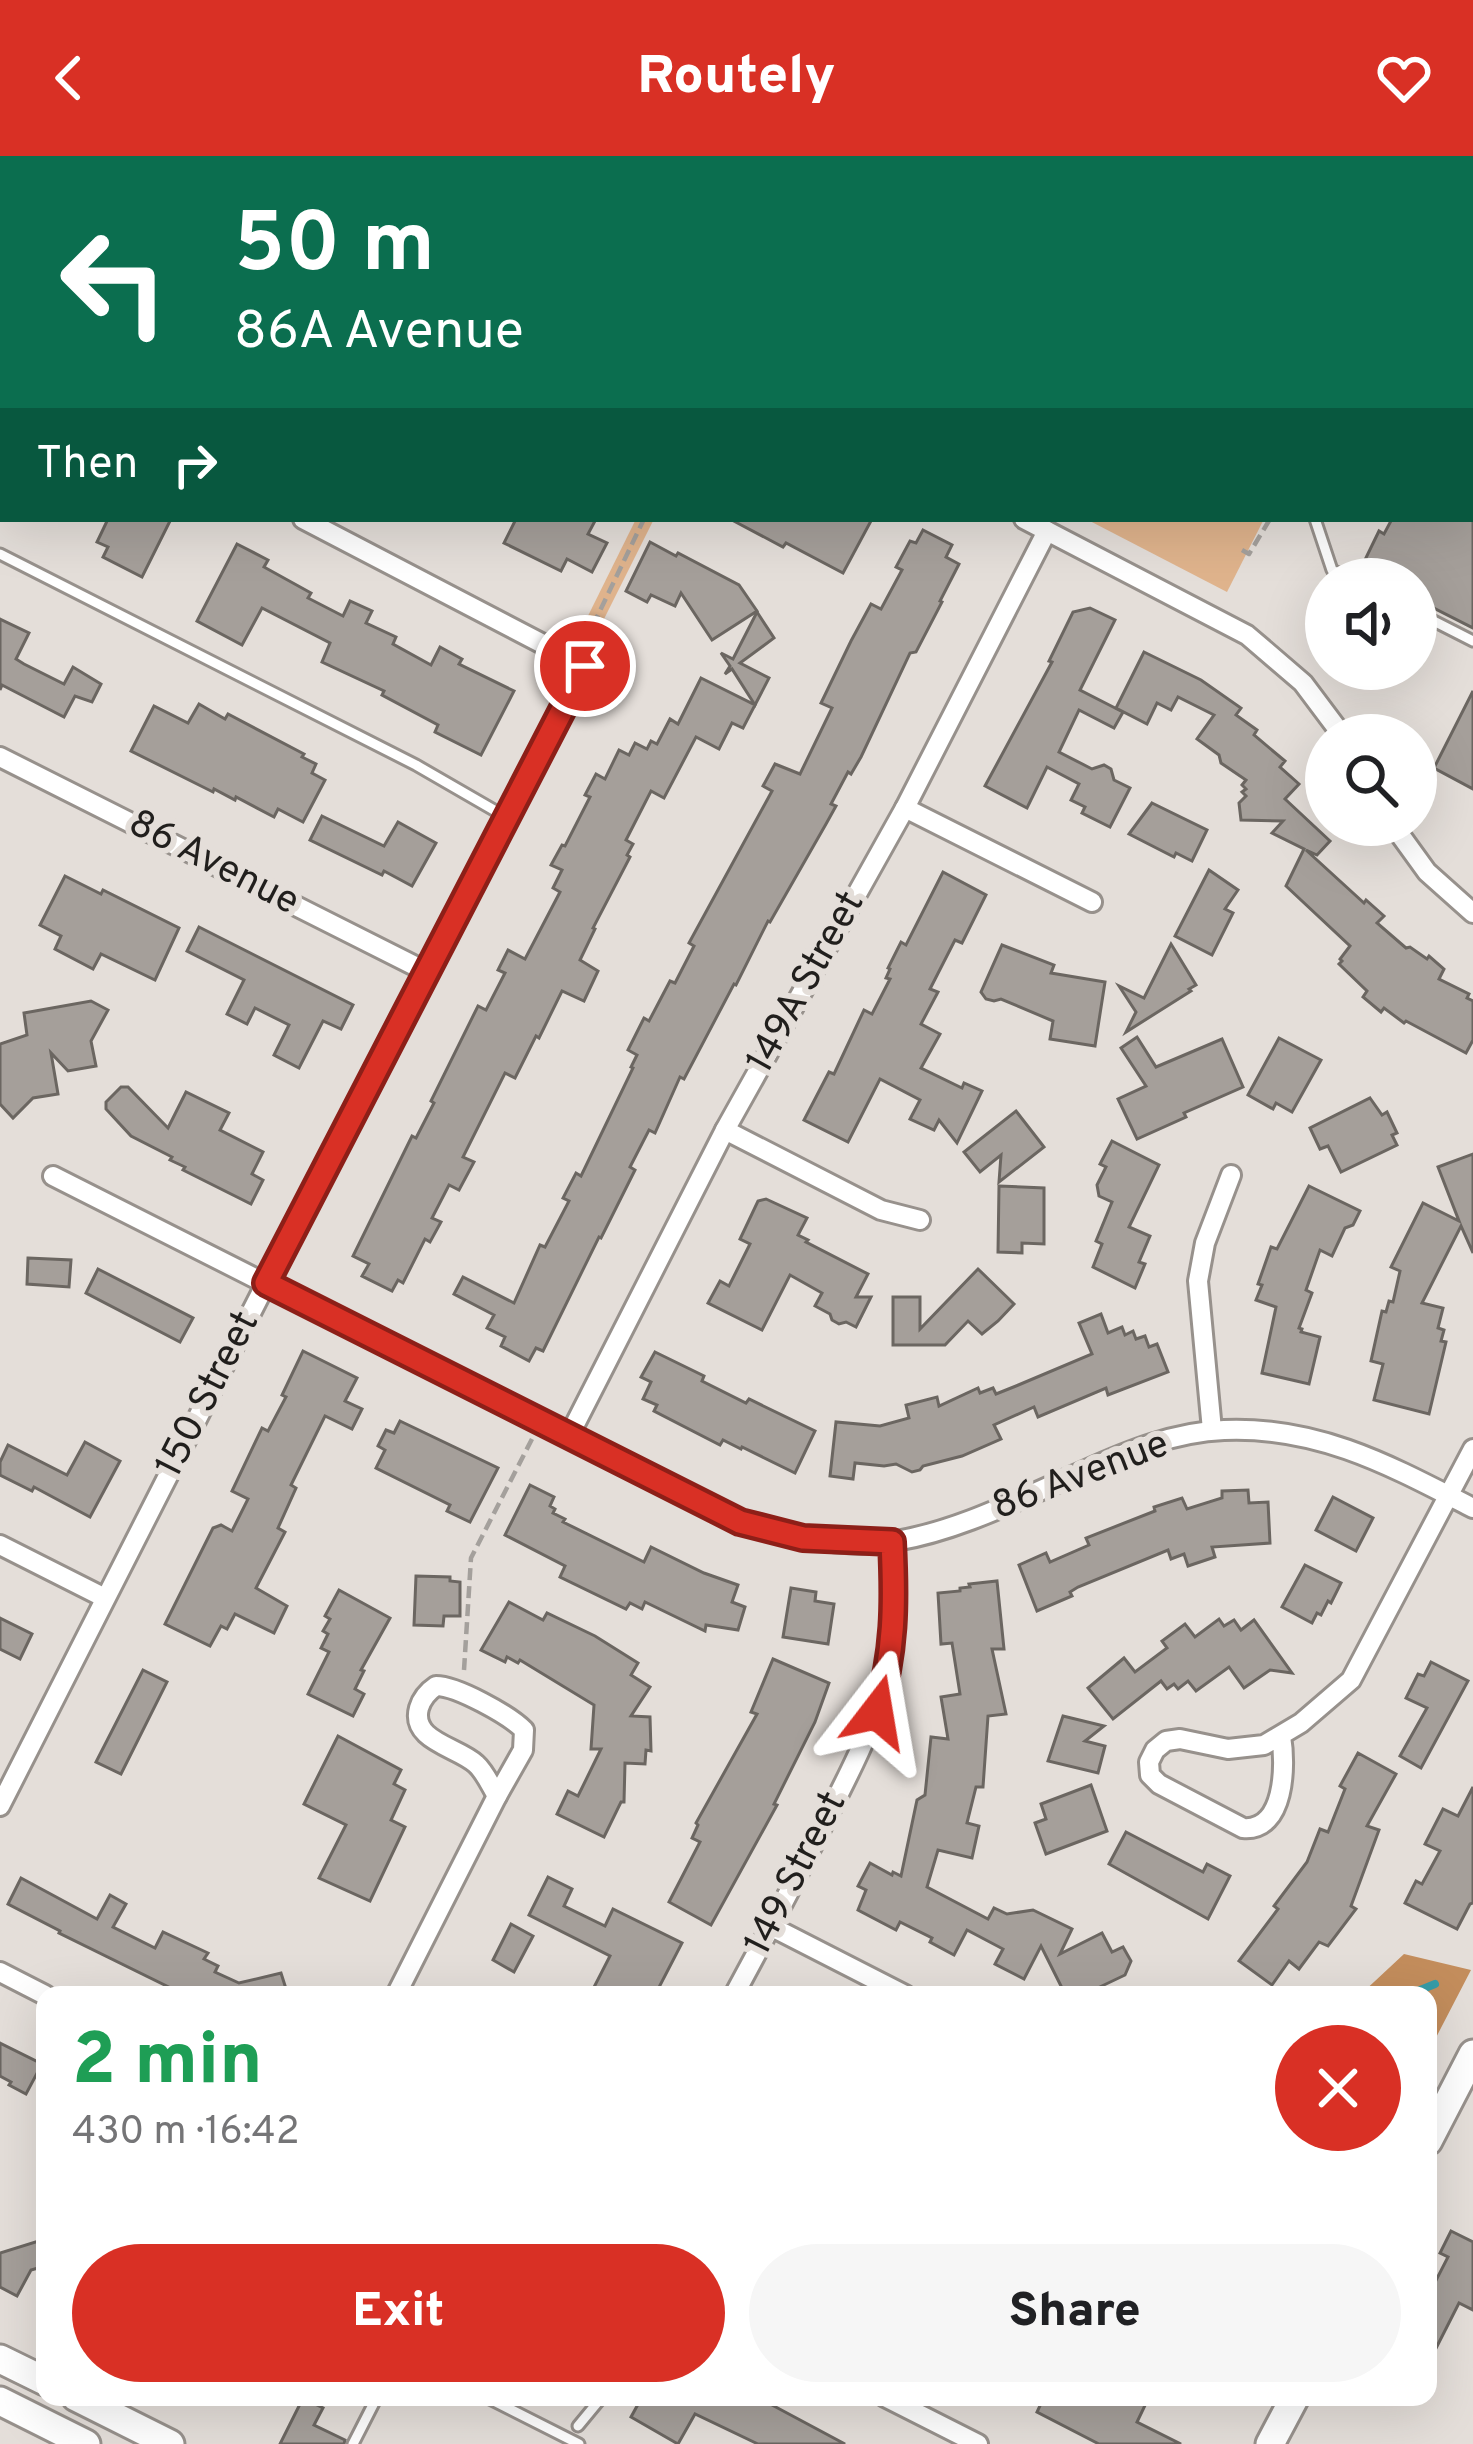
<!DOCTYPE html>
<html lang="en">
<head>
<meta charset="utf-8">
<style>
  :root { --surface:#fff; --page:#f6f6f6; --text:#202124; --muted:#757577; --accent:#d93025 }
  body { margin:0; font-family:Overpass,sans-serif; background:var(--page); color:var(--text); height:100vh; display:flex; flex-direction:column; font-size:45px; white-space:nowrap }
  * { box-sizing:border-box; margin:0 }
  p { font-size:39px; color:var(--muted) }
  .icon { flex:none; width:66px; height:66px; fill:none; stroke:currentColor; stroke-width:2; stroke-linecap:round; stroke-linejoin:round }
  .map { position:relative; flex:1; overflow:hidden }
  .details { position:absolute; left:36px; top:1830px; width:1401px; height:420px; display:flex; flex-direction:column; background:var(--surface); border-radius:24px; box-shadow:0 12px 48px #0002 }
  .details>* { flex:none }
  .top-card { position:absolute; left:0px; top:0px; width:1473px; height:366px; box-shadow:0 12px 48px #0002; background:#0b6e4f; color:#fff; overflow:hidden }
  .fabs { position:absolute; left:1305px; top:402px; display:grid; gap:24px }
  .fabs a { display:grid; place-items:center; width:132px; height:132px; border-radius:50%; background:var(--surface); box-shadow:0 12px 48px #0002; font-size:60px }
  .pin { position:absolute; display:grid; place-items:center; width:102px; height:102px; color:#fff; margin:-51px; border:6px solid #fff; border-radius:50%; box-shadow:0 3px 12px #0007 }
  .me { position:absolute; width:132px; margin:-66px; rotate:14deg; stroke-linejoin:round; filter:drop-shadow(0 0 9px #0008) }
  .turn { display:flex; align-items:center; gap:42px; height:252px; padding:0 36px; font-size:54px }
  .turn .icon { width:156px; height:156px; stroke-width:2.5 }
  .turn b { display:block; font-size:84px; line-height:102px }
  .then { display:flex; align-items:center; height:114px; padding:0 36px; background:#0003; gap:24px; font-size:45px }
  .round { display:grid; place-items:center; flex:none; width:126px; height:126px; border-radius:63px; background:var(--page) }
  .summary { display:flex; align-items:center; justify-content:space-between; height:204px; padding:0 36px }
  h1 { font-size:72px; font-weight:800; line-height:90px; color:#1e9e55 }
  .button { display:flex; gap:24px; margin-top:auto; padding:24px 36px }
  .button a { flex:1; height:138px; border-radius:72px; background:var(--accent); color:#fff; font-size:48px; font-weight:800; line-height:138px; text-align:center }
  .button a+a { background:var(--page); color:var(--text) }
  header { display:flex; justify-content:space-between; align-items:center; height:156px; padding:0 36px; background:var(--accent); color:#fff; font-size:54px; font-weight:800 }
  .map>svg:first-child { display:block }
  .green { fill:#dfb38c }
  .forest { fill:#c38d5c }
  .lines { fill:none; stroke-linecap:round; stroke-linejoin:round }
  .stream { stroke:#379ca7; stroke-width:8 }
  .building { fill:#a59f9a; stroke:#6b6661; stroke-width:3 }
  .lane-casing { stroke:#97918c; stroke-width:15 }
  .street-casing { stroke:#97918c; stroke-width:24 }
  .secondary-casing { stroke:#97918c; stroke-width:33 }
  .path { stroke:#a4a09c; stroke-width:4.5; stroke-dasharray:12 6; stroke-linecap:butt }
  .lane { stroke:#fff; stroke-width:9 }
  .street { stroke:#fff; stroke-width:18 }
  .secondary { stroke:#fff; stroke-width:27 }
  .route-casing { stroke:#8d1f18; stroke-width:30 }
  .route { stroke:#d93025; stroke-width:21 }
  .labels { text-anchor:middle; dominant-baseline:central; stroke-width:12; stroke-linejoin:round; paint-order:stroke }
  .street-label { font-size:39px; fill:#211f1d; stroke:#e4ded9 }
</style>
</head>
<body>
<header><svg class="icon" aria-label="back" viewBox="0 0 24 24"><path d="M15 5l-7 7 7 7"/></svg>Routely<svg class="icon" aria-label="heart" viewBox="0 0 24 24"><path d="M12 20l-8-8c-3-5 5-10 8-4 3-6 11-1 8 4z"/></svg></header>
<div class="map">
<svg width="1473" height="2288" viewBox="0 0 1473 2288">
  <rect width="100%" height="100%" fill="#e4ded9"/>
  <!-- green -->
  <g class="green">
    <polygon points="744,0 1448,0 1446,3 745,3"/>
    <polygon points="636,363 654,363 596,479 582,472"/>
    <polygon points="1086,363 1264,363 1227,436"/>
  </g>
  <!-- forest -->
  <polygon class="forest" points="1404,1798 1471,1814 1428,1897 1428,1839 1360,1839"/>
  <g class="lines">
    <!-- stream -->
    <polyline class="stream" points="1408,1839 1435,1828"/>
  </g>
  <!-- building -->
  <g class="building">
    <polygon points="108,363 171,363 142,421 103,401 108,391 97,386"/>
    <polygon points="516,363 596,363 588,378 607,387 592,416 567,403 561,415 504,387"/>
    <polygon points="730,363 872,363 843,417 786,387 783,391"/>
    <polygon points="1392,363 1473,363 1473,472 1416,443 1416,423 1377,423 1360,414 1379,375 1384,378"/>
    <polygon points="923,374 952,389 946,401 959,408 940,445 942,446 916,496 910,497 861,601 851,618 848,616 831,648 836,650 826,668 770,766 768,765 736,829 734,828 684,923 680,921 655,977 649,974 630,1011 635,1014 601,1082 599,1081 543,1195 536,1192 529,1205 501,1190 505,1181 487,1172 494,1159 454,1138 463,1121 514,1147 540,1089 545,1091 569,1045 563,1042 576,1017 581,1020 633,912 631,911 637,899 628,894 644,862 649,865 670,825 675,827 694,790 689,787 772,635 763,630 775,608 800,618 832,552 821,547 851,485 871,448 881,453 902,414 896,411 910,385 916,387"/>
    <polygon points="650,386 676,400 678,397 739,429 757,455 712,484 681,437 675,450 651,439 647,446 626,435"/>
    <polygon points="237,388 268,404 264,411 311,437 308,442 343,460 350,445 372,455 366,467 396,481 393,488 431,509 440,491 462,503 459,508 514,535 481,599 435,576 438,569 382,539 384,535 322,506 330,487 262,452 242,489 197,465"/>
    <polygon points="1090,452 1115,464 1080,534 1123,556 1114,572 1079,554 1059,596 1092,613 1104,609 1111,613 1114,624 1130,632 1110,671 1082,657 1085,651 1071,644 1079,628 1047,611 1027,652 985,630 1052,506 1049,505 1073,456"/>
    <polygon points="757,456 774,482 740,507 769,522 755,549 732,513 725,518 730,510 721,497 733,503"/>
    <polygon points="0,463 29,477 16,503 24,508 64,528 73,511 101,528 92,546 75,540 64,561 2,529 0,534"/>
    <polygon points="1144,496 1201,524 1241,552 1236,559 1257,574 1254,579 1285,605 1280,611 1299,628 1285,643 1330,685 1317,699 1306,694 1364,747 1366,744 1384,760 1377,767 1406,792 1410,791 1427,803 1429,800 1444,813 1439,823 1469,838 1467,842 1473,845 1473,884 1466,897 1406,865 1404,867 1384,852 1381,856 1363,841 1367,835 1339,808 1342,805 1340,803 1350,790 1286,730 1304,693 1272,677 1283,665 1241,664 1239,647 1246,640 1242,636 1246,633 1242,629 1246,624 1221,607 1219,599 1197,583 1214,559 1178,541 1171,554 1157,547 1147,568 1116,552"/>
    <polygon points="701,522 755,549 743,572 732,567 719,593 696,581 664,642 651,635 626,684 633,688 627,699 630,701 593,772 595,773 580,804 598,815 584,845 562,835 539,882 536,880 515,922 505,917 463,1001 474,1006 459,1034 449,1029 432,1062 441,1066 430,1086 425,1083 403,1127 398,1124 392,1135 362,1120 369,1108 353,1100 412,980 416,982 434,947 431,945 478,850 486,854 505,817 498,814 508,794 525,803 560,736 553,732 562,714 551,709 562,689 565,690 590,641 585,639 596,618 605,623 619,594 629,599 635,587 647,593 651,585 657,588 670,563 678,568"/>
    <polygon points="1473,535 1473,633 1434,612"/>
    <polygon points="199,548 225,563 228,558 304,598 302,601 316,608 312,617 325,624 303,666 278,653 274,661 236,641 235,644 214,633 213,636 131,595 154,550 188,567"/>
    <polygon points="1152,647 1207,674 1192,705 1176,697 1174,701 1129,678"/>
    <polygon points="322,660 384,690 398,666 436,687 412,730 384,715 382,719 310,684"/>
    <polygon points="1209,714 1238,734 1225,753 1233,757 1212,799 1175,780"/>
    <polygon points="943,716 986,739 962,787 955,784 930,833 938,836 921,868 940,878 921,912 962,932 964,927 982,935 957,987 939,964 934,974 910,963 920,944 880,923 848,986 804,964 829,916 834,918 864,854 872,858 890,823 886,822 890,813 888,812 901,786 906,789"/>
    <polygon points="65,720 101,738 103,734 179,772 155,824 101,798 93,813 55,793 61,780 40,769"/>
    <polygon points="199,771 353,849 341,873 323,865 299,912 274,899 289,869 255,852 247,868 227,858 244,824 187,795"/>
    <polygon points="1171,788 1196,829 1189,833 1191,835 1126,876 1136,856 1119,830 1144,842"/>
    <polygon points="1002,789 1054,809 1051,817 1105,826 1095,890 1050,883 1053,865 1001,843 994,845 986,843 981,836"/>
    <polygon points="91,845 108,854 91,885 96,910 68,915 51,897 58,938 33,942 13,962 0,948 0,888 27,879 24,857"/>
    <polygon points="1137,881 1156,911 1222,883 1243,931 1184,957 1186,961 1137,983 1118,943 1146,930 1121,892"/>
    <polygon points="1279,882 1321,904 1292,956 1276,947 1273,953 1248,939"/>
    <polygon points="121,931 128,931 168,972 186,936 229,957 220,974 263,996 252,1018 263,1024 251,1048 183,1014 185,1011 170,1004 172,1001 131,980 106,953 106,946"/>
    <polygon points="1370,942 1382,959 1387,956 1397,977 1392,979 1397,989 1341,1016 1328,990 1320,993 1310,972"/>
    <polygon points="1016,955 1044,991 999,1026 1001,999 980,1016 964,996"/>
    <polygon points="1112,985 1159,1009 1129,1071 1150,1080 1139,1106 1145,1108 1135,1132 1093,1111 1102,1088 1096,1085 1112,1046 1099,1040 1097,1029 1106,1011 1100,1008"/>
    <polygon points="1473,998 1473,1097 1461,1070 1422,1147 1443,1152 1438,1172 1444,1174 1441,1185 1446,1186 1429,1258 1374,1244 1383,1208 1371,1205 1382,1155 1386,1156 1389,1145 1393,1146 1400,1115 1391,1111 1423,1047 1459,1065 1438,1011"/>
    <polygon points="999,1030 1044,1032 1044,1088 1022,1087 1022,1097 998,1096"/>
    <polygon points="1309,1030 1360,1055 1353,1069 1345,1072 1332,1100 1320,1094 1306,1134 1312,1137 1299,1172 1302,1173 1301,1176 1320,1181 1309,1228 1262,1217 1276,1151 1256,1144 1262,1129 1258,1128 1271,1091 1277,1093"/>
    <polygon points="766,1043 807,1062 798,1079 808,1084 806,1086 868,1118 856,1141 871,1141 856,1171 846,1166 839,1168 832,1164 830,1158 815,1150 822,1137 790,1119 762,1174 708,1147 720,1125 729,1130 750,1088 740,1083 758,1045"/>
    <polygon points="28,1102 71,1104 69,1131 27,1128"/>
    <polygon points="98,1113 193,1162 180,1186 86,1137"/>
    <polygon points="978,1113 1014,1148 998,1165 982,1178 968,1165 945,1189 893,1189 893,1141 920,1141 920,1173"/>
    <polygon points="1101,1158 1108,1177 1122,1171 1125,1179 1133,1175 1136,1183 1145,1180 1149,1191 1157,1188 1168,1216 1108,1239 1106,1232 1038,1261 1034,1251 994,1269 1001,1283 962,1300 923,1310 920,1314 912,1316 896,1308 884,1310 855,1307 853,1323 830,1320 836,1266 880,1270 909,1262 906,1249 937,1241 939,1250 978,1232 980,1237 993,1232 996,1238 1016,1230 1092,1198 1079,1167"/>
    <polygon points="303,1195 357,1222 345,1245 362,1253 352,1273 325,1260 291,1329 296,1332 278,1372 285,1376 256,1432 287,1450 274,1477 235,1458 227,1473 221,1470 210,1490 165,1468 213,1372 221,1369 232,1375 248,1343 232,1335 262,1272 268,1275 286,1241 282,1239"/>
    <polygon points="655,1196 704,1220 702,1225 746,1247 749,1243 815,1275 795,1317 742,1291 741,1293 723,1284 720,1289 654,1255 657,1249 643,1243 651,1226 641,1221"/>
    <polygon points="400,1265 498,1312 470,1366 447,1355 450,1349 376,1312 385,1294 378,1290 386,1274 394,1277"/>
    <polygon points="85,1286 120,1305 90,1361 34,1331 32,1335 0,1319 0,1306 8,1289 67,1319"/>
    <polygon points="530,1329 554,1341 550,1350 555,1353 553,1357 565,1363 563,1366 644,1406 651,1391 704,1417 738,1429 732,1446 745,1451 738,1474 706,1469 705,1475 645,1446 642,1453 630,1447 626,1453 560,1421 565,1410 505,1379"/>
    <polygon points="1248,1334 1249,1347 1268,1346 1270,1387 1212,1391 1215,1401 1188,1410 1184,1398 1171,1403 1168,1394 1078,1431 1070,1436 1072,1440 1037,1455 1019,1409 1046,1397 1050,1406 1089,1389 1086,1382 1155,1355 1154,1351 1182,1342 1187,1353 1222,1342 1222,1335"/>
    <polygon points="1333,1341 1373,1362 1356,1395 1316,1374"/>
    <polygon points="1305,1409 1341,1427 1331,1447 1328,1445 1321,1459 1317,1457 1312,1467 1282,1451"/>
    <polygon points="416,1420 450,1421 450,1425 460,1426 460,1460 444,1460 443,1470 414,1469"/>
    <polygon points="997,1425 1004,1493 992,1493 1006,1558 988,1560 983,1631 976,1631 967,1667 979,1670 972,1702 938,1694 927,1731 988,1763 994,1752 1007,1758 1033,1754 1072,1773 1060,1798 1102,1777 1112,1796 1123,1791 1131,1805 1125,1819 1083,1839 1062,1832 1041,1790 1024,1823 995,1808 1003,1793 967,1774 954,1799 930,1786 932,1782 900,1766 896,1774 858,1754 866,1734 858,1730 870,1707 892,1719 893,1716 901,1720 917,1644 925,1639 931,1581 948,1583 941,1541 960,1538 952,1487 941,1488 938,1437 960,1435 960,1432 970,1431 969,1428"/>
    <polygon points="791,1432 816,1436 815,1445 834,1448 828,1488 783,1481"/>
    <polygon points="339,1434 390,1462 361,1514 364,1515 355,1533 364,1538 353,1560 308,1538 329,1496 321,1492 328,1478 323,1475 330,1463 325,1460"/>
    <polygon points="509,1446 543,1464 547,1457 595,1480 638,1507 631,1519 650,1531 631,1560 650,1561 651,1595 646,1594 645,1608 625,1607 624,1646 621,1646 604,1681 557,1658 568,1635 578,1640 601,1593 591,1593 594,1549 520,1504 518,1507 507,1501 505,1506 481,1494"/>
    <polygon points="0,1462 32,1478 20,1503 0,1493"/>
    <polygon points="1219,1463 1224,1470 1234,1464 1241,1474 1254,1464 1292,1517 1270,1514 1244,1532 1229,1511 1196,1535 1188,1525 1178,1533 1174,1528 1167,1533 1161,1525 1113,1563 1088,1532 1124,1502 1135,1516 1167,1492 1162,1485 1185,1468 1195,1481"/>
    <polygon points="773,1503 829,1527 815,1566 774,1648 777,1649 711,1769 669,1746 700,1686 692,1682 698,1669 696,1667 757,1558 751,1556"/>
    <polygon points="1431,1506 1468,1525 1421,1612 1400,1600 1427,1552 1406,1542 1418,1518 1424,1520"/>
    <polygon points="143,1514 167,1526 121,1618 96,1606"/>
    <polygon points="1063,1560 1104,1570 1085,1585 1105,1590 1098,1617 1048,1605"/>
    <polygon points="338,1580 401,1614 394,1628 405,1634 391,1664 405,1671 370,1745 319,1722 346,1669 304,1648"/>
    <polygon points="1358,1597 1396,1618 1367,1670 1379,1674 1351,1750 1356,1753 1328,1790 1319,1786 1299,1813 1289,1805 1272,1829 1239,1805 1278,1753 1274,1750 1307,1706 1320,1673 1328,1676 1345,1633 1340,1630"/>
    <polygon points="1091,1629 1107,1675 1046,1698 1035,1667 1046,1663 1041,1648"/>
    <polygon points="1473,1631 1473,1747 1470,1748 1457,1773 1405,1747 1416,1725 1422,1728 1440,1695 1425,1688 1443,1653 1458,1660"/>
    <polygon points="1126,1676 1203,1716 1207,1708 1230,1720 1208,1763 1109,1708"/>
    <polygon points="548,1721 572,1733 564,1750 605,1770 613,1753 682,1787 655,1839 590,1839 610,1800 529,1759"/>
    <polygon points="21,1722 97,1763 110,1739 126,1748 113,1771 155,1792 163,1776 208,1797 204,1803 218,1810 215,1816 239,1827 281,1817 288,1839 185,1839 59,1777 60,1775 8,1748"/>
    <polygon points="511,1768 533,1780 514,1816 493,1804"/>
    <polygon points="0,1887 42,1908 26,1938 9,1929 11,1926 0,1920"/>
    <polygon points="1451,2075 1473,2086 1473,2154 1459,2147 1428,2208 1428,2140 1448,2101 1440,2097"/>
    <polygon points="45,2083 45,2110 31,2114 17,2140 0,2131 0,2097"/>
    <polygon points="642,2241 757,2241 845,2288 758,2288 695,2258 678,2288 631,2261"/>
    <polygon points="1044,2241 1149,2241 1137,2266 1181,2288 1099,2288 1037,2256"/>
    <polygon points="303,2242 323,2252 314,2269 345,2284 344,2288 280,2288"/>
  </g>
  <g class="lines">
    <!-- lane casing -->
    <g class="lane-casing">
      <g id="lane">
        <polyline points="1470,35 1473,29"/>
        <polyline points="1315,363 1332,414 1350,423"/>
        <polyline points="0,398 416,609 506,661"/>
        <polyline points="1416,456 1473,485"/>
        <polyline points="486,2241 579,2288"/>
        <polyline points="578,2270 602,2241"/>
        <polyline points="353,2288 377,2241"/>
      </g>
    </g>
    <!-- street casing -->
    <g class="street-casing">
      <g id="street">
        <polyline points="578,0 579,3"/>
        <polyline points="0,209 3,210"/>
        <polyline points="303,363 585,510 619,516"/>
        <polyline points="1024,363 1247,479 1303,527 1342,579"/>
        <polyline points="0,601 425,815"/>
        <polyline points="905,652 1092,746"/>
        <polyline points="1393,669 1427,716 1473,757"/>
        <polyline points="725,974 881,1054 920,1064"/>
        <path d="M53 1020 718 1356C766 1379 844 1394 896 1385 962 1374 1023 1341 1084 1315 1128 1295 1175 1276 1224 1274 1319 1270 1391 1310 1473 1352"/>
        <polyline points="1212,1274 1198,1125 1205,1087 1231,1019"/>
        <polyline points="569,1280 725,974 905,652 1047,375"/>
        <polyline points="0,1389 105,1442"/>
        <path d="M436 1530C457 1530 509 1559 524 1574L523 1594 497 1640C491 1630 485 1616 476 1608 458 1591 410 1585 419 1552 422 1542 427 1536 436 1530Z"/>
        <path d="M1281 1580C1286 1609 1285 1676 1243 1672L1159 1628 1150 1619 1149 1606 1155 1594 1166 1585 1180 1583 1228 1593 1264 1589 1301 1567 1351 1524 1473 1293"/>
        <polyline points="0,1650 425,815 585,510"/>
        <polyline points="772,1771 905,1839"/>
        <polyline points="0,1816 45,1839"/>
        <polyline points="396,1839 497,1640"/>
        <path d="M734 1839C765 1782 795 1725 824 1667 852 1612 881 1559 891 1496 897 1459 894 1423 892 1386"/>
        <polyline points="885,2241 978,2288"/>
      </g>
    </g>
    <!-- secondary casing -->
    <g class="secondary-casing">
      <g id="secondary">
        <polyline points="1428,1985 1473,1898"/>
        <polyline points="0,2203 45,2225"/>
        <polyline points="76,2241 170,2288"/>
        <polyline points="0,2245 86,2288"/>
        <polyline points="1270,2288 1295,2241"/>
      </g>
    </g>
    <!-- path -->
    <g class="path">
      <polyline points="390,3 391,0"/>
      <polyline points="832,3 833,0"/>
      <polyline points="1321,3 1322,0"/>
      <polyline points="1470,229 1473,230"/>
      <polyline points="1242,394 1249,398 1270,363"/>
      <polyline points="585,486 644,363"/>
      <polyline points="464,1514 471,1402 532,1283"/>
    </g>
    <!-- lane -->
    <use href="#lane" class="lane"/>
    <!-- street -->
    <use href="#street" class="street"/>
    <!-- secondary -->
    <use href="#secondary" class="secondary"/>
  </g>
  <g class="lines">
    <!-- route casing -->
    <g class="route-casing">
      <path id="route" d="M585 510 266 1127 740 1366 803 1382 892 1386C895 1447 895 1496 877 1556"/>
    </g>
    <!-- route -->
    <use href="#route" class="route"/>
  </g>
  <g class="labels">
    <!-- street labels -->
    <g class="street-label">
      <text transform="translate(213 708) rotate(27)">86 Avenue</text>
      <text transform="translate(807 827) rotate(-61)">149A Street</text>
      <text transform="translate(209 1239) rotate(-63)">150 Street</text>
      <text transform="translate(1081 1321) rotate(-21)">86 Avenue</text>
      <text transform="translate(797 1718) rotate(-63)">149 Street</text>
    </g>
  </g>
</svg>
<div class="fabs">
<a><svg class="icon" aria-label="sound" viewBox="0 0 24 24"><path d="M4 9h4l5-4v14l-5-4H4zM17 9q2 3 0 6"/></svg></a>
<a><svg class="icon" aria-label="search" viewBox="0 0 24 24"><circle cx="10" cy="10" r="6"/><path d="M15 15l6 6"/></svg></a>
</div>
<div class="pin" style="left:585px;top:510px;background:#d93025"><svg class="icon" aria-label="arrive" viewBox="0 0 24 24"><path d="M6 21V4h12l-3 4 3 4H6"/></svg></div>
<svg class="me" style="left:877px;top:1556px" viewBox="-20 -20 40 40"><path d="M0-17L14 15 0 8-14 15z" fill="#d93025" stroke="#fff" stroke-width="4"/></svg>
<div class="top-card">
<div class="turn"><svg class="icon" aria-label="left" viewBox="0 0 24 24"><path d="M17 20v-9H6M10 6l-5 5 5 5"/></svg><div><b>50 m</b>86A Avenue</div></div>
<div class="then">Then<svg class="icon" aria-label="right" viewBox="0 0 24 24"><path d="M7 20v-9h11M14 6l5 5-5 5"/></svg></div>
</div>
<section class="details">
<div class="summary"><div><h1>2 min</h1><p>430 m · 16:42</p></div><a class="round" style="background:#d93025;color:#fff"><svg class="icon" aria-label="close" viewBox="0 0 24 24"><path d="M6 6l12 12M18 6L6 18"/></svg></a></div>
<div class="button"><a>Exit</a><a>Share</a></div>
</section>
</div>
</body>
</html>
